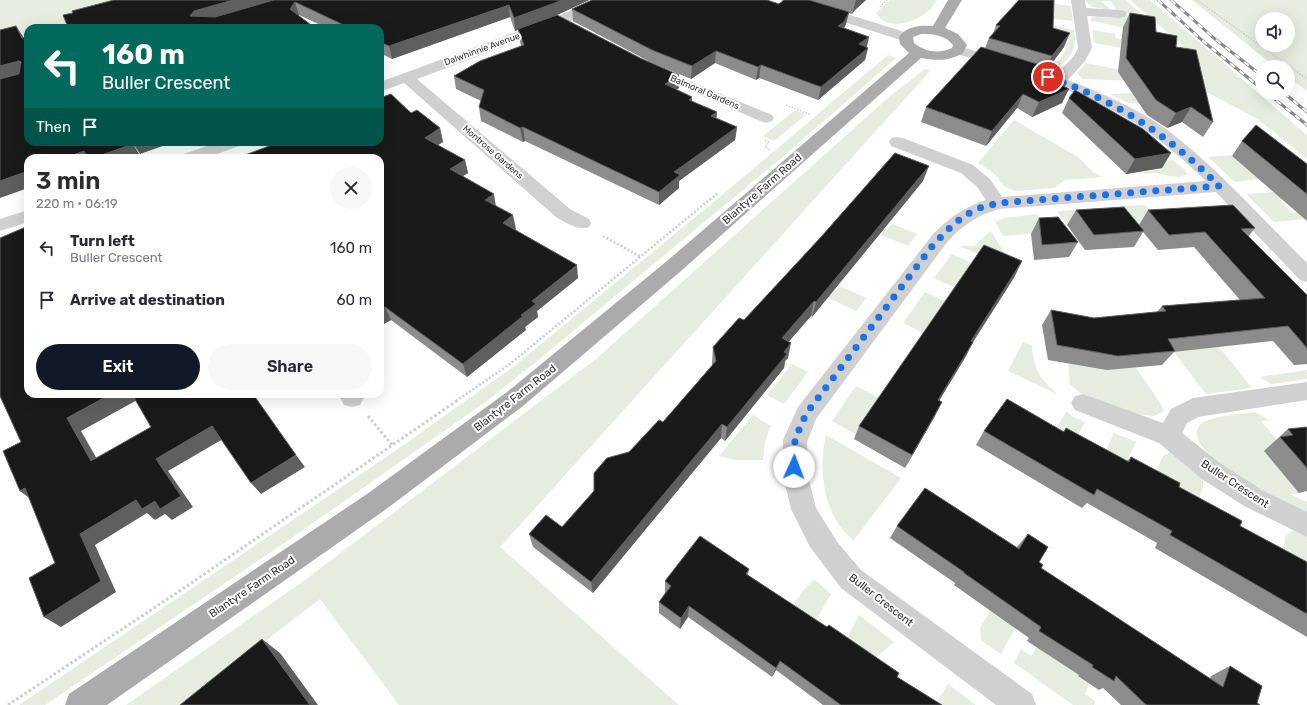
<!DOCTYPE html>
<html lang="en">
<head>
<meta charset="utf-8">
<style>
  :root { --surface:#fff; --page:#f7f7f7; --text:#2b2b33; --muted:#7c7c81; --accent:#111827 }
  body { margin:0; font-family:Rubik,sans-serif; background:var(--page); color:var(--text); height:100vh; display:flex; flex-direction:column; font-size:15px; white-space:nowrap }
  * { box-sizing:border-box; margin:0 }
  p { font-size:13px; color:var(--muted) }
  .icon { flex:none; width:22px; height:22px; fill:none; stroke:currentColor; stroke-width:2; stroke-linecap:round; stroke-linejoin:round }
  .map { position:relative; flex:1; overflow:hidden }
  .panel { position:absolute; left:24px; top:154px; width:360px; height:244px; display:flex; flex-direction:column; background:var(--surface); border-radius:12px; box-shadow:0 4px 16px #0002 }
  .panel>* { flex:none }
  .top-card { position:absolute; left:24px; top:24px; width:360px; height:122px; border-radius:12px; box-shadow:0 4px 16px #0002; background:#00695c; color:#fff; overflow:hidden }
  .buttons { position:absolute; left:1255px; top:12px; display:grid; gap:8px }
  .buttons a { display:grid; place-items:center; width:40px; height:40px; border-radius:50%; background:var(--surface); box-shadow:0 4px 16px #0002; font-size:20px }
  .pin { position:absolute; display:grid; place-items:center; width:34px; height:34px; color:#fff; margin:-17px; border:2px solid #fff; border-radius:50%; box-shadow:0 1px 4px #0007 }
  .me { position:absolute; width:44px; margin:-22px; rotate:2deg; stroke-linejoin:round; filter:drop-shadow(0 0 3px #0008) }
  .turn { display:flex; align-items:center; gap:14px; height:84px; padding:0 12px; font-size:18px }
  .turn .icon { width:52px; height:52px; stroke-width:2.5 }
  .turn b { display:block; font-size:28px; line-height:34px }
  .then { display:flex; align-items:center; height:38px; padding:0 12px; background:#0003; gap:8px; font-size:15px }
  .round { display:grid; place-items:center; flex:none; width:42px; height:42px; border-radius:21px; background:var(--page) }
  .head { display:flex; align-items:center; justify-content:space-between; height:68px; padding:0 12px }
  h1 { font-size:24px; font-weight:600; line-height:30px }
  .primary-button { display:flex; gap:8px; margin-top:auto; padding:8px 12px }
  .primary-button a { flex:1; height:46px; border-radius:24px; background:var(--accent); color:#fff; font-size:16px; font-weight:600; line-height:46px; text-align:center }
  .primary-button a+a { background:var(--page); color:var(--text) }
  ul { padding:0; list-style:none }
  li { display:flex; align-items:center; gap:12px; height:52px; padding:0 12px }
  li div { flex:1 }
  li b { display:block; font-size:15px }
  li em { font-style:normal }
  .map>svg:first-child { display:block }
  .green { fill:#e6ecdf; fill-rule:evenodd }
  .lines { fill:none; stroke-linecap:round; stroke-linejoin:round }
  .path-far2 { stroke:#cdcdcd; stroke-width:1.5; stroke-dasharray:1.5 1.5; stroke-linecap:butt }
  .path-far1 { stroke:#cdcdcd; stroke-width:2.5; stroke-dasharray:2 2; stroke-linecap:butt }
  .path { stroke:#cdcdcd; stroke-width:3; stroke-dasharray:2.5 2.5; stroke-linecap:butt }
  .minor { fill:#d0d0d0; fill-rule:evenodd }
  .major { fill:#ababab; fill-rule:evenodd }
  .rail-casing { stroke:#888; stroke-width:3 }
  .rail { stroke:#fff; stroke-width:2; stroke-dasharray:6; stroke-linecap:butt }
  .wall { fill:#8c8c8c }
  .shaded-wall { fill:#5f5f5f }
  .building { fill:#1a1a1a; stroke:#5f5f5f }
  .route { stroke:#1a73e8; stroke-width:7; stroke-dasharray:0 12.6 }
  .labels { text-anchor:middle; dominant-baseline:central; stroke-width:4; stroke-linejoin:round; paint-order:stroke }
  .far-street-label { font-size:9px; fill:#333; stroke:#fff }
  .street-label { font-size:11px; fill:#333; stroke:#fff }
</style>
</head>
<body>
<div class="map">
<svg width="1307" height="705" viewBox="0 0 1307 705">
  <rect width="100%" height="100%" fill="#fff"/>
  <!-- green -->
  <g class="green">
    <polygon points="0,0 163,0 60,28 28,28 28,37 0,44"/>
    <path d="M890 0H937C928 19 889 35 876 13Z"/>
    <polygon points="1086,0 1125,0 1155,25 1122,27 1091,21 1091,18 1094,17 1123,18 1129,14 1116,10 1111,1 1101,1 1111,10 1093,7 1087,3"/>
    <polygon points="1130,0 1150,0 1307,135 1307,159 1258,119 1195,86 1189,51"/>
    <path d="M1192 0H1307V91L1288 77V67H1275ZM1262 19H1288V45H1262Z"/>
    <polygon points="1048,3 1071,6 1073,21 1047,18"/>
    <path d="M1047 24 1074 30C1077 51 1072 55 1057 69L1051 67C1063 57 1067 51 1069 36Z"/>
    <polygon points="1092,30 1115,34 1115,38 1122,39 1123,48 1094,43"/>
    <polygon points="888,55 896,58 785,155 537,361 484,403 296,535 45,705 19,705 395,451 513,367 710,205"/>
    <polygon points="1086,63 1120,70 1134,81 1082,79 1077,73"/>
    <polygon points="925,69 931,70 500,547 679,705 399,705 320,599 182,705 126,705 305,580 596,359 889,97"/>
    <polygon points="1133,93 1136,99 1148,99 1151,104 1128,103 1110,94"/>
    <polygon points="795,110 806,115 774,141 763,136"/>
    <polygon points="1014,120 1078,157 1094,173 1103,177 1065,180 1054,188 1015,191 1004,186 995,174 978,163"/>
    <polygon points="1231,155 1258,179 1235,182 1208,157"/>
    <path d="M1173 160 1186 171 1187 174C1177 180 1168 175 1158 173 1154 172 1149 174 1145 174L1142 172 1161 169 1155 162Z"/>
    <polygon points="1275,192 1282,199 1279,199 1293,213 1297,212 1305,219 1274,222 1246,194"/>
    <polygon points="1145,205 1161,224 1138,226 1122,206"/>
    <polygon points="1102,208 1114,222 1067,225 1057,211"/>
    <polygon points="1037,214 1049,232 1003,236 995,222 1004,218"/>
    <polygon points="892,224 917,234 908,246 879,234 884,228 887,229"/>
    <polygon points="991,231 1011,264 1007,265 958,246 974,246"/>
    <polygon points="952,254 974,264 957,289 934,278"/>
    <polygon points="840,286 866,298 856,311 827,297 832,290 835,292"/>
    <polygon points="925,292 947,302 925,334 903,323"/>
    <path d="M1023 342 1032 346C1034 371 1039 377 1057 394L1008 371Z"/>
    <polygon points="1219,347 1252,388 1206,394 1174,352"/>
    <polygon points="1068,363 1136,368 1159,401 1164,411 1154,416 1136,414 1080,393 1070,384"/>
    <polygon points="792,364 808,372 784,404 767,395"/>
    <polygon points="1307,370 1307,379 1272,384 1259,377"/>
    <polygon points="856,386 881,399 857,435 832,421"/>
    <polygon points="1067,411 1073,417 1085,422 1069,450 1043,448"/>
    <path d="M1255 412 1269 420 1261 421 1279 442 1299 493 1289 494 1307 502V513C1289 504 1179 454 1199 426 1206 416 1242 414 1255 412Z"/>
    <polygon points="753,415 771,426 765,441 763,460 736,460 719,456"/>
    <polygon points="1114,433 1136,442 1122,472 1098,466"/>
    <path d="M826 435 901 478 853 541C849 536 843 531 839 525 822 500 819 463 826 435Z"/>
    <polygon points="1170,452 1203,476 1203,487 1194,516 1150,487 1163,456"/>
    <polygon points="1293,530 1307,537 1307,615 1280,569 1285,537"/>
    <polygon points="814,579 831,594 785,673 788,615 802,592"/>
    <polygon points="1028,604 1001,654 981,640 980,627 991,610"/>
    <polygon points="859,615 894,642 867,666 842,648"/>
    <polygon points="1036,647 1064,660 1089,684 1085,694 1095,701 1094,705 1073,705 1014,663 1021,649 1031,656"/>
    <polygon points="948,684 976,705 935,705"/>
  </g>
  <g class="lines">
    <!-- path-far2 -->
    <g class="path-far2">
      <polyline points="1197,0 1307,79"/>
      <polyline points="880,7 887,0"/>
      <polyline points="786,105 811,115"/>
      <polyline points="765,140 769,142 765,147 770,150"/>
    </g>
    <!-- path-far1 -->
    <g class="path-far1">
      <polyline points="603,236 641,257"/>
      <polyline points="456,401 510,364 719,192"/>
    </g>
    <!-- path -->
    <g class="path">
      <polyline points="368,416 392,445"/>
      <polyline points="8,705 184,588 458,400"/>
    </g>
    <!-- minor -->
    <g class="minor">
      <path d="M593 0H611L609 3 564 24 417 79 570 209 589 219 591 223 589 227C577 231 567 223 556 217L404 83 380 92V82L554 18Z"/>
      <polygon points="781,0 802,0 911,34 913,37 911,40 901,40 783,3"/>
      <path d="M1071 0H1085L1086 8 1120 10 1125 11 1127 14 1125 17 1120 18 1087 16 1092 48 1085 61 1068 80C1102 93 1136 108 1166 129 1218 168 1261 218 1307 263V282L1300 280 1216 192 999 209C976 216 965 224 948 241L816 419 807 442 808 476 816 508 838 543 861 570 1032 694 1036 705H996L841 588 810 547 791 509 783 476V440L798 407 934 233C952 216 963 208 986 200L977 187 961 173 891 146 889 142 891 138 897 137 903 138 973 165 990 179 1002 197 1206 181C1183 159 1158 137 1130 120 1075 88 1013 71 953 53L951 50 953 47 958 46 1056 75 1074 56 1078 48Z"/>
      <polygon points="651,65 772,115 774,118 772,121 766,123 760,121 646,72 644,69 646,66"/>
      <polygon points="218,142 241,142 239,146 206,158 181,158 184,154"/>
      <polygon points="28,210 28,222 0,231 0,219"/>
      <polygon points="1307,382 1307,400 1198,417 1187,423 1182,433 1220,463 1262,490 1307,512 1307,537 1244,506 1202,479 1159,443 1075,410 1071,403 1075,396 1083,394 1163,423 1171,409 1193,398"/>
      <polygon points="338,394 362,394 364,398 360,405 352,407 344,405"/>
    </g>
    <!-- major -->
    <path class="major" d="M948 0H962L945 28 958 34 967 45 963 53C950 61 936 61 921 58L681 271 523 406 385 510 107 705H65L69 694 367 494 507 392 667 261 909 53 900 44 899 37C906 26 921 25 933 26ZM921 34C934 34 945 35 953 45L952 48C939 54 925 52 914 43L913 37Z"/>
    <!-- rail casing -->
    <g class="rail-casing">
      <g id="rail">
        <polyline points="1158,0 1204,42 1262,89"/>
        <polyline points="1171,0 1215,39 1262,76"/>
        <polyline points="1267,93 1307,125"/>
        <polyline points="1284,93 1307,112"/>
      </g>
    </g>
    <!-- rail -->
    <use href="#rail" class="rail"/>
  </g>
  <!-- wall -->
  <g class="wall">
    <polygon points="114,0 589,0 557,15 640,58 679,75 679,88 676,90 692,102 717,112 716,118 737,127 735,140 679,181 679,188 659,205 525,141 523,142 481,121 479,107 481,101 456,89 454,76 521,46 520,42 518,30 515,31 510,17 392,59 380,53 380,28 327,28 299,15 67,25 73,13"/>
    <polygon points="784,0 866,0 855,10 852,14 849,13 846,24 844,28 869,37 867,47 868,48 865,60 818,100 759,78 756,80 715,63 691,79 652,63 573,21 572,9 779,4"/>
    <polygon points="1130,13 1176,47 1213,122 1203,137 1182,122 1167,128 1147,115 1118,72 1123,27"/>
    <polygon points="996,25 1053,28 1064,47 1046,71 1045,70 1043,75 1062,103 1032,117 1017,108 986,146 921,122 926,107 985,48 989,38 993,34"/>
    <polygon points="1069,98 1171,153 1162,168 1126,174 1062,113"/>
    <polygon points="411,113 440,128 443,142 438,145 465,160 468,173 463,176 496,206 516,229 515,229 578,278 537,311 538,317 525,327 526,330 467,377 391,320 380,326 380,158 247,158 245,155"/>
    <polygon points="1242,141 1307,164 1307,221 1232,156"/>
    <polygon points="923,181 812,317 811,316 788,342 788,358 785,361 784,368 725,441 721,438 593,593 533,547 529,534 562,527 629,452 663,422 712,366 712,362 713,347 744,320"/>
    <polygon points="1076,210 1139,225 1148,210 1255,228 1248,237 1307,295 1307,364 1294,365 1273,341 1174,352 1162,365 1107,370 1048,360 1042,325 1051,310 1094,318 1157,312 1162,306 1240,300 1194,247 1158,250 1143,232 1134,247 1085,250 1067,225"/>
    <polygon points="1039,218 1078,242 1069,257 1034,260 1031,234"/>
    <polygon points="1015,276 973,342 966,356 939,401 935,416 905,468 854,439 859,426"/>
    <polygon points="1307,427 1307,491 1299,493 1264,451 1288,429"/>
    <polygon points="1066,428 1127,461 1131,457 1240,526 1307,562 1307,637 1155,548 1157,543 1087,503 1082,508 976,445 984,431 1064,431"/>
    <polygon points="897,526 1016,548 1028,534 1039,562 1041,568 1210,679 1211,676 1230,666 1257,703 1260,705 1121,705 1103,688 1099,690 1078,676 1079,675 1027,641 1029,638 954,585 955,583 890,538"/>
    <polygon points="749,569 748,575 897,677 942,705 823,705 776,670 772,677 688,617 680,629 659,613 659,602 665,593 665,581"/>
  </g>
  <!-- shaded-wall -->
  <g class="shaded-wall">
    <polygon points="233,0 281,0 196,28 190,16 194,11"/>
    <polygon points="562,0 589,0 553,17 515,31 514,18"/>
    <polygon points="856,0 866,0 855,10 852,14"/>
    <polygon points="295,2 299,15 295,21 290,9"/>
    <polygon points="509,5 510,17 392,59 389,46"/>
    <polygon points="849,12 846,24 841,34 838,26"/>
    <polygon points="16,26 24,38 22,38"/>
    <polygon points="1070,33 1064,47 1046,71 1052,56"/>
    <polygon points="869,37 866,49 859,44"/>
    <polygon points="868,48 865,60 818,100 821,87"/>
    <polygon points="716,51 715,63 691,79 692,66"/>
    <polygon points="19,61 28,74 0,82 0,66"/>
    <polygon points="761,65 759,78 756,80 758,67"/>
    <polygon points="679,75 679,88 664,98 665,84"/>
    <polygon points="1069,89 1062,103 1032,117 1039,102"/>
    <polygon points="1023,94 1017,108 986,146 992,131"/>
    <polygon points="692,97 692,111 689,100"/>
    <polygon points="1191,107 1182,122 1167,128 1176,113"/>
    <polygon points="717,112 716,125 711,116"/>
    <polygon points="523,127 525,141 523,142 520,128"/>
    <polygon points="737,127 735,140 679,181 679,188 659,205 659,192 674,172"/>
    <polygon points="440,128 443,142 428,151 425,138"/>
    <polygon points="132,142 174,142 140,154"/>
    <polygon points="133,144 141,157 139,158 93,158"/>
    <polygon points="84,151 89,158 65,158"/>
    <polygon points="1171,153 1162,168 1126,174 1135,159"/>
    <polygon points="465,160 468,173 453,182 450,169"/>
    <polygon points="929,166 923,181 812,317 816,302"/>
    <polygon points="28,171 28,188 0,198 0,181"/>
    <polygon points="494,194 496,207 485,200"/>
    <polygon points="513,215 516,229 506,236 503,223"/>
    <polygon points="1022,261 1015,276 964,356 971,341"/>
    <polygon points="577,265 578,278 537,311 538,317 525,327 526,330 467,377 463,364 521,315 532,301"/>
    <polygon points="814,301 811,316 779,353 782,338"/>
    <polygon points="385,307 391,320 380,326 380,310"/>
    <polygon points="973,342 966,356 931,414 938,400"/>
    <polygon points="791,343 788,358 785,361 784,368 725,441 727,427"/>
    <polygon points="111,394 134,394 139,399 81,431 105,473 91,461 67,418"/>
    <polygon points="942,402 935,416 905,468 912,455"/>
    <polygon points="722,424 721,438 593,593 591,582"/>
    <polygon points="212,426 223,439 168,471 193,507 172,520 165,514 155,520 147,513 95,545 116,592 61,627 44,617 80,534 136,500 155,501 156,459"/>
    <polygon points="296,455 305,467 261,494 251,483"/>
    <polygon points="25,488 36,503 20,491"/>
    <polygon points="689,606 688,617 680,629 681,618"/>
    <polygon points="262,639 280,653 318,705 310,705"/>
    <polygon points="780,661 776,670 772,677 776,668"/>
  </g>
  <!-- building -->
  <g class="building">
    <polygon points="114,0 233,0 194,11 190,16 215,17 274,0 562,0 552,4 514,18 509,5 389,46 380,42 380,28 350,28 295,2 290,9 315,28 57,28 67,25 63,15 73,13 72,11"/>
    <polygon points="592,0 767,0 779,4 784,0 809,0 849,12 844,22 838,26 869,37 859,44 868,48 821,87 761,65 758,67 716,51 692,66 652,50 572,9"/>
    <polygon points="1019,0 1054,0 1053,28 1070,33 1052,56 989,38 1000,26 996,25"/>
    <polygon points="1130,13 1155,17 1156,32 1177,36 1176,47 1196,50 1213,122 1191,107 1176,113 1156,100 1126,58"/>
    <polygon points="557,15 640,58 679,75 665,84 692,97 689,100 717,112 711,116 737,127 674,172 680,175 659,192 523,127 520,128 479,107 484,90 454,76 480,61 524,45 518,29"/>
    <polygon points="16,26 22,38 28,36 28,142 132,142 133,144 93,158 88,158 84,151 65,158 28,158 28,171 0,181 0,79 19,74 21,62 19,61 0,66 0,30"/>
    <polygon points="981,47 1047,67 1042,75 1069,89 1039,102 1023,94 992,131 926,107"/>
    <polygon points="1075,90 1143,129 1171,153 1135,159 1069,98"/>
    <polygon points="391,94 411,113 417,110 440,128 425,138 465,160 450,169 494,194 485,200 513,215 503,223 577,265 532,301 536,304 521,315 523,316 463,364 385,307 380,310 380,158 248,158 245,155 280,142 380,142 380,98"/>
    <polygon points="1256,125 1307,164 1307,194 1242,141"/>
    <polygon points="895,153 929,166 816,302 814,301 782,338 791,343 784,352 787,354 727,427 722,424 591,582 529,534 546,515 562,527 594,491 594,473 607,458 629,452 659,420 663,422 716,361 713,347 739,318 744,320 821,237"/>
    <polygon points="1233,205 1255,228 1241,229 1307,295 1307,348 1288,326 1168,339 1175,351 1118,356 1057,345 1051,310 1094,318 1166,311 1162,306 1265,298 1205,232 1169,235 1148,210"/>
    <polygon points="1124,207 1144,231 1094,235 1076,210"/>
    <polygon points="1058,217 1078,242 1042,245 1039,218"/>
    <polygon points="28,226 28,394 111,394 67,418 91,461 151,427 132,394 253,394 296,455 251,483 212,426 156,459 181,496 160,509 155,501 142,509 136,500 80,534 101,581 44,617 29,578 55,563 25,488 20,491 3,451 21,442 0,396 0,238"/>
    <polygon points="984,245 1022,261 971,341 973,342 938,400 942,402 912,455 859,426"/>
    <polygon points="1007,399 1064,432 1066,428 1129,462 1131,457 1180,483 1179,487 1242,521 1240,526 1307,562 1307,614 1170,535 1172,531 1097,489 1094,495 984,431"/>
    <polygon points="1307,427 1307,468 1280,437 1293,435 1288,429"/>
    <polygon points="925,488 1019,549 1028,534 1048,547 1039,562 1043,565 1041,568 1223,687 1230,666 1262,686 1257,703 1260,705 1147,705 1144,703 1116,676 1114,681 1092,667 1093,665 1039,631 1041,627 964,573 964,572 897,526"/>
    <polygon points="700,536 749,569 746,574 827,627 829,625 899,673 897,677 942,705 841,705 780,661 776,668 689,606 681,618 659,602 671,586 665,581"/>
    <polygon points="262,639 310,705 180,705"/>
  </g>
  <g class="lines">
    <!-- route -->
    <path class="route" d="M794 467 795 439 806 414 930 249C942 235 956 220 973 211 980 207 989 206 997 203L1219 186C1171 137 1114 99 1048 77"/>
  </g>
  <g class="labels">
    <!-- far-street labels -->
    <g class="far-street-label">
      <text transform="translate(482 49) rotate(-20)">Dalwhinnie Avenue</text>
      <text transform="translate(705 92) rotate(23)">Balmoral Gardens</text>
      <text transform="translate(493 152) rotate(41)">Montrose Gardens</text>
    </g>
    <!-- street labels -->
    <g class="street-label">
      <text transform="translate(762 189) rotate(-41)">Blantyre Farm Road</text>
      <text transform="translate(515 398) rotate(-38)">Blantyre Farm Road</text>
      <text transform="translate(1235 484) rotate(33)">Buller Crescent</text>
      <text transform="translate(252 587) rotate(-34)">Blantyre Farm Road</text>
      <text transform="translate(881 600) rotate(38)">Buller Crescent</text>
    </g>
  </g>
</svg>
<div class="buttons">
<a><svg class="icon" aria-label="sound" viewBox="0 0 24 24"><path d="M4 9h4l5-4v14l-5-4H4zM17 9q2 3 0 6"/></svg></a>
<a><svg class="icon" aria-label="search" viewBox="0 0 24 24"><circle cx="10" cy="10" r="6"/><path d="M15 15l6 6"/></svg></a>
</div>
<div class="pin" style="left:1048px;top:77px;background:#d93025"><svg class="icon" aria-label="arrive" viewBox="0 0 24 24"><path d="M6 21V4h12l-3 4 3 4H6"/></svg></div>
<svg class="me" style="left:794px;top:467px" viewBox="-20 -20 40 40"><circle r="19" fill="#fff"/><path d="M0-13L10 11 0 6-10 11z" fill="#1a73e8"/></svg>
<div class="top-card">
<div class="turn"><svg class="icon" aria-label="left" viewBox="0 0 24 24"><path d="M17 20v-9H6M10 6l-5 5 5 5"/></svg><div><b>160 m</b>Buller Crescent</div></div>
<div class="then">Then<svg class="icon" aria-label="arrive" viewBox="0 0 24 24"><path d="M6 21V4h12l-3 4 3 4H6"/></svg></div>
</div>
<section class="panel">
<div class="head"><div><h1>3 min</h1><p>220 m · 06:19</p></div><a class="round"><svg class="icon" aria-label="close" viewBox="0 0 24 24"><path d="M6 6l12 12M18 6L6 18"/></svg></a></div>
<ul>
<li><svg class="icon" aria-label="left" viewBox="0 0 24 24"><path d="M17 20v-9H6M10 6l-5 5 5 5"/></svg><div><b>Turn left</b><p>Buller Crescent</p></div><em>160 m</em></li>
<li><svg class="icon" aria-label="arrive" viewBox="0 0 24 24"><path d="M6 21V4h12l-3 4 3 4H6"/></svg><div><b>Arrive at destination</b></div><em>60 m</em></li>
</ul>
<div class="primary-button"><a>Exit</a><a>Share</a></div>
</section>
</div>
</body>
</html>
